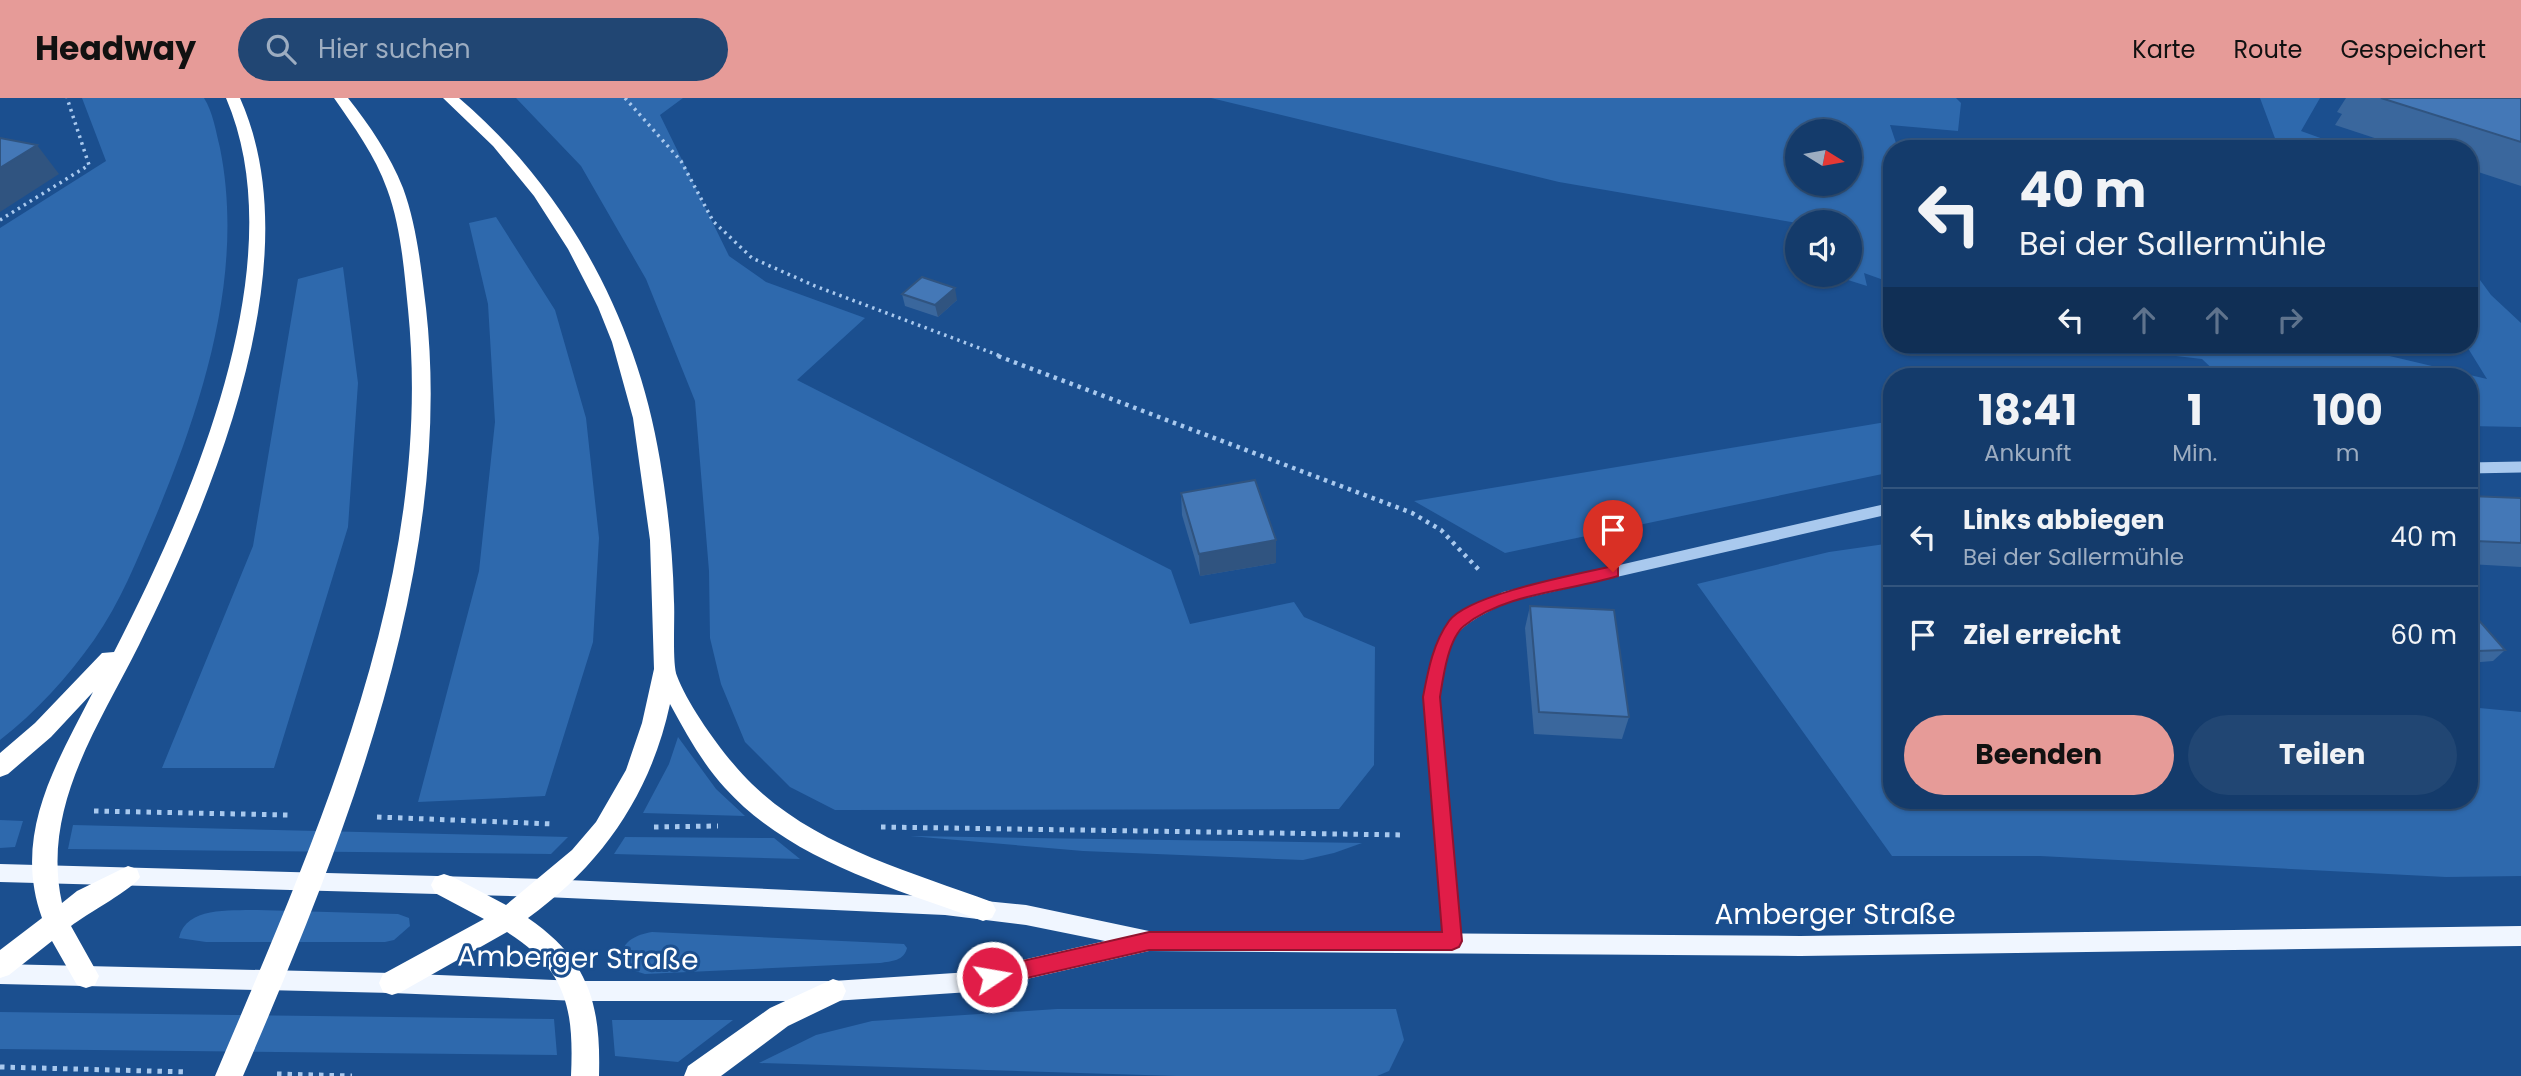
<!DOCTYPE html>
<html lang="de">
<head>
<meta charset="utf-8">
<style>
  :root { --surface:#143b6b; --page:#214673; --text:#f1f3f6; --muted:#9dadc1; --line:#33557e; --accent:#e69b98 }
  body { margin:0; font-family:Poppins,sans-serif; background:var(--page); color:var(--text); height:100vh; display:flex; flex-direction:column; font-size:26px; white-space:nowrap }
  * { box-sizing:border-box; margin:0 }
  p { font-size:23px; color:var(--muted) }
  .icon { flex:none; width:38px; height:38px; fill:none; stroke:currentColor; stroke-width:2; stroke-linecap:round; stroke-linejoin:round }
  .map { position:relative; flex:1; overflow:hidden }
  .side { position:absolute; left:1883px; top:270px; width:595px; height:441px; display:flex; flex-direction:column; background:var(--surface); border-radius:28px; box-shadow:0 2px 5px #0004,0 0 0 2px var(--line) }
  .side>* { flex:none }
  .hud { position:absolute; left:1883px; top:42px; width:595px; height:214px; border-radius:28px; box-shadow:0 2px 5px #0004,0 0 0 2px var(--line); background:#143b6b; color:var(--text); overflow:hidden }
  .needle { width:46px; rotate:101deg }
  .fabs { position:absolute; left:1785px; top:21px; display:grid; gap:14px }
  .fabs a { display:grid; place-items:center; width:77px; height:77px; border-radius:50%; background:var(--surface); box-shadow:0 2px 5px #0004,0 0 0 2px var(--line); font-size:35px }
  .pin { position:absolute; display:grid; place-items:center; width:60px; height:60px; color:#fff; margin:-72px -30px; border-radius:50% 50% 50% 0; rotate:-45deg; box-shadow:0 0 7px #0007 }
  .pin .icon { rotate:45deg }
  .me { position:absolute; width:77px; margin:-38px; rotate:78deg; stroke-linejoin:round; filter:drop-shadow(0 0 5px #0008) }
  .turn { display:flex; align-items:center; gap:24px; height:147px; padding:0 21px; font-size:32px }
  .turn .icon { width:91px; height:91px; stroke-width:2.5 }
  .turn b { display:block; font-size:49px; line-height:60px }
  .lanes { display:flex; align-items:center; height:66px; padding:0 21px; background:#0003; justify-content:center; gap:35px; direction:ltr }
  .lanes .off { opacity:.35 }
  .eta { display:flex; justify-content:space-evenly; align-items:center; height:119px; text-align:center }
  .eta b { font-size:42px; font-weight:700; line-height:49px }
  .button { display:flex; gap:14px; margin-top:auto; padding:14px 21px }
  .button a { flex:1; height:80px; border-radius:42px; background:var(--accent); color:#111; font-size:28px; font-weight:700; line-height:80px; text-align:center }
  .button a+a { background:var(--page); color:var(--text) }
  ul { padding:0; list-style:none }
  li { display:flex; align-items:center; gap:21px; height:98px; padding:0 21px; border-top:2px solid var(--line) }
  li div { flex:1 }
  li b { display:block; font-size:26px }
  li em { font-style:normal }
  header { display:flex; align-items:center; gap:42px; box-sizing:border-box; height:98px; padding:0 35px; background:var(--accent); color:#111 }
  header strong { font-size:33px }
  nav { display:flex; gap:38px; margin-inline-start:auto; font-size:24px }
  .search { width:490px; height:63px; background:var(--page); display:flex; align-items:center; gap:18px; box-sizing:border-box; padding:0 24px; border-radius:38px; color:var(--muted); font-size:26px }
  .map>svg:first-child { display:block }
  .green { fill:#2e69ad; fill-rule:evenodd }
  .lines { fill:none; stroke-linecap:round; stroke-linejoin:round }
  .path-far2 { stroke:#a9c9ee; stroke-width:3.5; stroke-dasharray:2.5 4.5; stroke-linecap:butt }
  .path-far1 { stroke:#a9c9ee; stroke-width:4.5; stroke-dasharray:3.5 5; stroke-linecap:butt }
  .path { stroke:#a9c9ee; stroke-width:5; stroke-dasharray:4.5 6; stroke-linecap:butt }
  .minor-far1 { stroke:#a9c9ee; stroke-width:11 }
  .minor { stroke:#a9c9ee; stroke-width:15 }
  .major { fill:#f0f6ff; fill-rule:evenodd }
  .highway { fill:#fff; fill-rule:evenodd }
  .wall { fill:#3a679d }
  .shaded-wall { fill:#305480 }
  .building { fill:#4478b7; stroke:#305480; stroke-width:2 }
  .route { fill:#e11d48; stroke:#92132f; stroke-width:2 }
  .labels { text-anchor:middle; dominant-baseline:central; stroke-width:6; stroke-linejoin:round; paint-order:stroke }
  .near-street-label { font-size:28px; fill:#fff; stroke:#1b4f8f }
</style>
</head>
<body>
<header>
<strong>Headway</strong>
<div class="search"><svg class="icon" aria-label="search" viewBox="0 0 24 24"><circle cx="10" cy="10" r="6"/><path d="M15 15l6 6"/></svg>Hier suchen</div>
<nav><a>Karte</a><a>Route</a><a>Gespeichert</a></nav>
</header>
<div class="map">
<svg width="2521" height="978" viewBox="0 0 2521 978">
  <rect width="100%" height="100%" fill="#1b4f8f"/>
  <!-- green -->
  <g class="green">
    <path d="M82 0H204C213 14 216 34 220 50 245 175 203 305 155 420 137 462 120 505 94 542 67 580 36 614 0 642V130L106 63Z"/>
    <polygon points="516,0 683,0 660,17 729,158 766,184 865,220 797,282 1171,472 1190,526 1294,504 1304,519 1375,549 1374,667 1339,711 835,712 790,689 745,644 721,586 710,540 709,473 695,303 646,181 581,68"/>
    <path d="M1211 0H1956L1961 5 1958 33 1890 27 1898 51H1892V185L1864 175 1867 188 1832 177H1850V124L1797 125 1559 84ZM1797 33H1850V86H1797Z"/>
    <polygon points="2260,0 2320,0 2301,33 2351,51 2297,51 2276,43"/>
    <polygon points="496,119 555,212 586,320 599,440 593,544 545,698 418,704 479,473 495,324 488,206 469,125"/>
    <polygon points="2469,167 2491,197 2521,225 2521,329 2469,328 2469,278 2220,278 2202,261 2080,247 2343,247 2487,281 2466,247 2469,247"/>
    <polygon points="343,169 358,285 348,429 274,670 162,670 253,448 298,181"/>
    <polygon points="1892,323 1892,374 1505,455 1414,403"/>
    <polygon points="1892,445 1892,702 2469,702 2469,609 2521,614 2521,778 2446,779 2040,758 1892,758 1697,486 1829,454"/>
    <polygon points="678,639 716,691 745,718 643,715 669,666"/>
    <polygon points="0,722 23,723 15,749 0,750"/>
    <polygon points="73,727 568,739 551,756 68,751"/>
    <polygon points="910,738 1362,745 1334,755 1303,762 1083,753"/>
    <polygon points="625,739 774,740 800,761 614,756"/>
    <path d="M258 812 398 816 409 820 410 828 394 842 385 844H206L179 840C186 808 232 813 258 812Z"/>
    <path d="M652 834 885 845 904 846 907 850C904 863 892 863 880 865L645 876 625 870C615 848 632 837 652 834Z"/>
    <polygon points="1057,911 1396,911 1404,942 1389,973 1377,978 1176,978 759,965 816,937 872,923"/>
    <polygon points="0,914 554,921 557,957 0,951"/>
    <polygon points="612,922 733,922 678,964 615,958"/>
  </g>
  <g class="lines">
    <!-- path-far2 -->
    <g class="path-far2">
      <polyline points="625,0 681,63 713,123 752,160 815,188 1003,259"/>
      <polyline points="0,122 89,67 67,0"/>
    </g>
    <!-- path-far1 -->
    <polyline class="path-far1" points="998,258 1412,415 1441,432 1480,473"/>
    <!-- path -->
    <g class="path">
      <polyline points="94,713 288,717"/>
      <polyline points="377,719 554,726"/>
      <polyline points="654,729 718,728"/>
      <polyline points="881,729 1404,737"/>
      <polyline points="0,969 188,974"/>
      <polyline points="277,976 352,978"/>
    </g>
    <!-- minor-far1 -->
    <g class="minor-far1">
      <polyline points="2469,370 2521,369"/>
      <path d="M1435 580C1444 527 1461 522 1505 499L1892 410"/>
    </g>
    <!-- minor -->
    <polyline class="minor" points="1435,579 1432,599 1452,843"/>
    <!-- major -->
    <polygon class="major" points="0,766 545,781 945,799 1026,807 1149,833 1800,838 2521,828 2521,848 1800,858 1149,853 970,894 833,903 577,903 392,895 0,886 0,866 392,875 577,883 833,883 970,874 1105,843 1026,827 945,817 545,799 0,784"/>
    <!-- highway -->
    <g class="highway">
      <path d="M226 0H240C313 163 212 399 139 547 98 629 41 710 62 805L77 793 128 768 137 771 140 779C136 789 85 817 71 828L99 878 95 887 86 890 77 887 52 843 9 877 0 880V852L42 820C12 737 56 666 93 594L51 639 8 676 0 679V655L35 625 102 555 114 554C190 406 297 165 226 0Z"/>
      <path d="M334 0H348C370 28 390 57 403 90 417 128 421 170 426 210 455 469 344 743 243 978H215C317 737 435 479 408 211 404 171 401 129 387 91 375 57 354 29 334 0Z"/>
      <path d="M443 0H459C567 92 637 222 660 362 668 409 673 456 674 504 675 519 672 567 677 578 689 610 727 662 752 686 817 749 909 773 992 804L996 812 992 820 983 823C894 790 791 763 725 690 702 665 686 635 670 606 651 695 602 767 528 820 589 862 601 906 599 978H571C574 911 567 872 507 834L401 894 392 897 383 894 379 885 383 876 484 821 435 795 431 787 435 779 444 776 453 779 506 807 572 752 596 724 626 672 642 625 654 571 650 442 633 320 612 244 598 209 568 151 534 98 493 48Z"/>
      <polygon points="833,881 842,884 846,893 842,902 788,928 721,978 684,978 688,968 770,910"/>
    </g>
  </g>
  <!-- wall -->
  <g class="wall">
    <polygon points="2346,0 2521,0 2521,88 2469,71 2469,51 2408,51 2335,27 2342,16 2337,14"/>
    <polygon points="902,196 957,202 938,219 905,208"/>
    <polygon points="1181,395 1276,465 1200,478 1182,417"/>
    <polygon points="2469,398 2521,400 2521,469 2469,466"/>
    <polygon points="1530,508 1629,619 1622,641 1534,636 1525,530"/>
    <polygon points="2469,511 2505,552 2493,563 2469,565"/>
  </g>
  <!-- shaded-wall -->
  <g class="shaded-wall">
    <polygon points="37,47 59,76 0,114 0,70"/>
    <polygon points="955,190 957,202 938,219 935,207"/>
    <polygon points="1276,442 1276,465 1200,478 1199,456"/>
  </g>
  <!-- building -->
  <g class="building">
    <polygon points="2381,0 2521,0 2521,44"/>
    <polygon points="0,40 37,47 0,70"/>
    <polygon points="922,179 955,190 935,207 902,196"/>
    <polygon points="1255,382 1276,442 1199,456 1181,395"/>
    <polygon points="2469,398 2521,400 2521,445 2475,443 2469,435"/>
    <polygon points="1530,508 1614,512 1629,619 1539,614"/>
    <polygon points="2469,511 2505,552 2477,553 2469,545"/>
  </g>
  <!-- route -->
  <path class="route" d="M1613 468 1618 470V478C1570 493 1504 495 1464 528 1448 541 1443 580 1440 599L1462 843 1459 849 1452 852H1149L992 888 985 886 982 879 985 873 992 870 1149 834H1442L1423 599C1428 573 1433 545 1449 523 1469 496 1578 476 1613 468Z"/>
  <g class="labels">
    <!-- near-street labels -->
    <g class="near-street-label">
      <text x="1835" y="816">Amberger Straße</text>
      <text transform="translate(578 860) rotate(1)">Amberger Straße</text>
    </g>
  </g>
</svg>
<div class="fabs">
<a><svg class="needle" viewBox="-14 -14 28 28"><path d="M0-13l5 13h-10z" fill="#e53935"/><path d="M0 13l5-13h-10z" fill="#9dadc1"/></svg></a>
<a><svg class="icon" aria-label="sound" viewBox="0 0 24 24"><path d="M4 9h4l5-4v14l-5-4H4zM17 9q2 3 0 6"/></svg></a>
</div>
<div class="pin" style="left:1613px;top:474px;background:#d93025"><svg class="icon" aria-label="arrive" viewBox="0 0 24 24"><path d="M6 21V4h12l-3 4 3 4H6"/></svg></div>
<svg class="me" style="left:992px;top:879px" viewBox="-20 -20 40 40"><circle r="17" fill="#e11d48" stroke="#fff" stroke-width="3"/><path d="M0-11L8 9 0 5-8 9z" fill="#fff"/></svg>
<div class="hud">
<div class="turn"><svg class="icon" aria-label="left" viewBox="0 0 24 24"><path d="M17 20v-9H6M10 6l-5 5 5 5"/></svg><div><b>40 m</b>Bei der Sallermühle</div></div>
<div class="lanes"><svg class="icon" aria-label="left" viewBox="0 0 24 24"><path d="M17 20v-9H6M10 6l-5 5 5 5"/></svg><svg class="icon off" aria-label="ahead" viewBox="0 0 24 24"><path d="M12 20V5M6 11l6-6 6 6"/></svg><svg class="icon off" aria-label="ahead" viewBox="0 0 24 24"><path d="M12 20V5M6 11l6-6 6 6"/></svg><svg class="icon off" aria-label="right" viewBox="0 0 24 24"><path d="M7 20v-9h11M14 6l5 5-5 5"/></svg></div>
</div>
<section class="side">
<div class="eta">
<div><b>18:41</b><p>Ankunft</p></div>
<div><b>1</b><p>Min.</p></div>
<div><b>100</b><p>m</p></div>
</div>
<ul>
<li><svg class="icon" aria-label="left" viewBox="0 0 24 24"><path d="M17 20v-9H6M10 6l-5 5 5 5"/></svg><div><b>Links abbiegen</b><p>Bei der Sallermühle</p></div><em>40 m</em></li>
<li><svg class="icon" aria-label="arrive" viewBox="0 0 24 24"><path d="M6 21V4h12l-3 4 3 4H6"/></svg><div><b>Ziel erreicht</b></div><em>60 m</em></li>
</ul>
<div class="button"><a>Beenden</a><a>Teilen</a></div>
</section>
</div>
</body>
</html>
